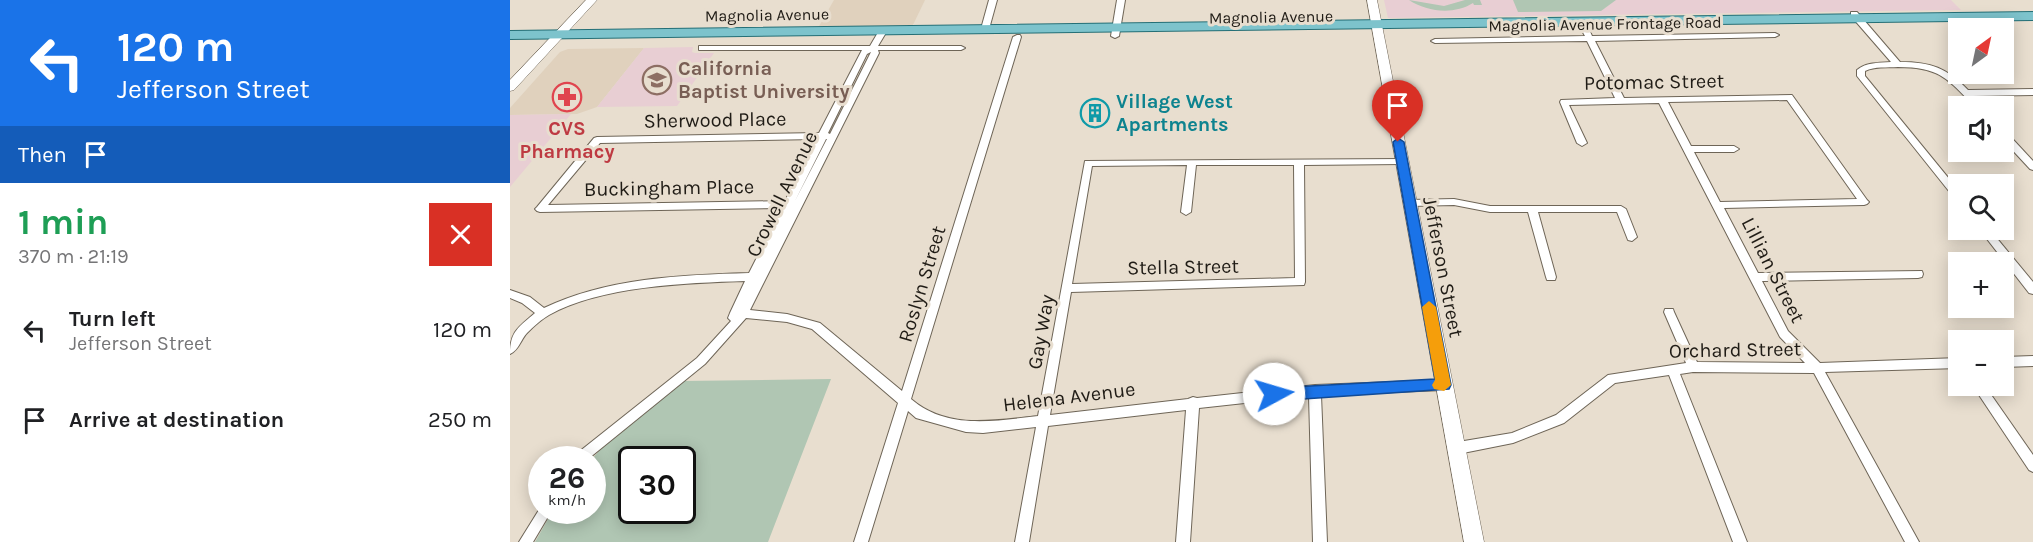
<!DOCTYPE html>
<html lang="en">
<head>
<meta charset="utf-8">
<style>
  :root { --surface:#fff; --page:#f2f2f2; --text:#202124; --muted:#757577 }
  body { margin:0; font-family:Karla,sans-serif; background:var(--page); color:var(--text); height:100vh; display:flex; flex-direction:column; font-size:22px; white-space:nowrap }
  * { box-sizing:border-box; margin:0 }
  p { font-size:20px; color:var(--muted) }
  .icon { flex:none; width:33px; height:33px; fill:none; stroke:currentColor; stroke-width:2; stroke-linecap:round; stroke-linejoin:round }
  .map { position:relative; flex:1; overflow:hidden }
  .drawer { display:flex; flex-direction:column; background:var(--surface); width:510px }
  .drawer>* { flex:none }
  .top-card { background:#1a73e8; color:#fff; overflow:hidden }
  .needle { width:39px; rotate:33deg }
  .buttons { position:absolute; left:1438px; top:18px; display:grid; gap:12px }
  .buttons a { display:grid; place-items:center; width:66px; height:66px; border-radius:0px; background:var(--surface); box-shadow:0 3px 15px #0003; font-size:30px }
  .speed { position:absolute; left:18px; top:446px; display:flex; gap:12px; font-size:30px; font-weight:700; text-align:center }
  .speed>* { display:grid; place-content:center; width:78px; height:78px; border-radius:50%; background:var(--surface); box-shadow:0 3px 15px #0003; line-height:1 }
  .speed small { font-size:15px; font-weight:400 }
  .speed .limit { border:3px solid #111; border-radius:9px; background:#fff; color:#111 }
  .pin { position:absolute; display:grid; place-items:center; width:51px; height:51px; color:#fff; margin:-62px -26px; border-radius:50% 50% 50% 0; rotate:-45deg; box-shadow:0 0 6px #0007 }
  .pin .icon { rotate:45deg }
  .me { position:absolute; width:66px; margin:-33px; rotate:84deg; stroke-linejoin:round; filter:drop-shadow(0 0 4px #0008) }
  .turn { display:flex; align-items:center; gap:21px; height:126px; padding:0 18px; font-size:27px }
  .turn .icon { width:78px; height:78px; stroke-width:2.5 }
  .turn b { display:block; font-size:42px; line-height:51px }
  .then { display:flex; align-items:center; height:57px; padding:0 18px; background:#0003; gap:12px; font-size:22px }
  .round { display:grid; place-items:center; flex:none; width:63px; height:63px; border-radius:0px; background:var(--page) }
  .summary { display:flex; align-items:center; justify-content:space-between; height:102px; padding:0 18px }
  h1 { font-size:36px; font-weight:700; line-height:45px; color:#1e9e55 }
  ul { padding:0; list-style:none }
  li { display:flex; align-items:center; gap:18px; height:90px; padding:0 18px }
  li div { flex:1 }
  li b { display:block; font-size:22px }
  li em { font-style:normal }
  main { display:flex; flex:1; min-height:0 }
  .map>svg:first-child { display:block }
  .built { fill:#e0d1bd }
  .education { fill:#e8ced3 }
  .green { fill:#b0c6b3; fill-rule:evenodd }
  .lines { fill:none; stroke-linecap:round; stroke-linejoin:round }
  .street-casing { stroke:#6e6557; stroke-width:2 }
  .secondary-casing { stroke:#6e6557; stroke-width:1 }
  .primary-casing { stroke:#256f76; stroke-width:2 }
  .street { fill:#fff; fill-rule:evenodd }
  .secondary { fill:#fff; fill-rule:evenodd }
  .primary { fill:#7dc3cc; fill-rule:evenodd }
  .route { fill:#1a73e8; stroke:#114b97; stroke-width:1.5 }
  .slow { fill:#f59e0b }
  .labels { text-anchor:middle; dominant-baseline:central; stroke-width:6; stroke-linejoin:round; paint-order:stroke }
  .far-street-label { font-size:16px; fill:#201c16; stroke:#e8decf }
  .education-label { font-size:20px; font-weight:bold; fill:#785e54; stroke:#e8decf; text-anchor:start }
  .street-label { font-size:20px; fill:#201c16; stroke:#e8decf }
  .culture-label { font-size:20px; font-weight:bold; fill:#0d838f; stroke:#e8decf; text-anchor:start }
  .health-label { font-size:20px; font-weight:bold; fill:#be3a42; stroke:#e8decf }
</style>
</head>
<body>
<main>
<section class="drawer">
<div class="top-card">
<div class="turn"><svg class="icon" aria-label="left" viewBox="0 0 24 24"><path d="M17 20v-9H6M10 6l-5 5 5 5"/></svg><div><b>120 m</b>Jefferson Street</div></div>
<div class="then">Then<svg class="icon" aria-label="arrive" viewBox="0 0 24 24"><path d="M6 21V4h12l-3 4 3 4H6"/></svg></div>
</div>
<div class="summary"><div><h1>1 min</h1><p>370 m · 21:19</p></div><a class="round" style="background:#d93025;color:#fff"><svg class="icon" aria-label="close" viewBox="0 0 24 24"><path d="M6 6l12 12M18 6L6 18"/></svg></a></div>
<ul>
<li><svg class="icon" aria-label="left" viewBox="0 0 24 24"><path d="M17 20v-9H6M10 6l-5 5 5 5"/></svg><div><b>Turn left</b><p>Jefferson Street</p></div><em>120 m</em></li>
<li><svg class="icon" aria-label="arrive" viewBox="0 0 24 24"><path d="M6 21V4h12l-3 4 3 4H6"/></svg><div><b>Arrive at destination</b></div><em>250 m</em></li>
</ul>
</section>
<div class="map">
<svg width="1523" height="542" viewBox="0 0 1523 542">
  <rect width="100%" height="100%" fill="#e8decf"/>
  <!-- built -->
  <g class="built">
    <polygon points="324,0 415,0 402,27 308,28"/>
    <polygon points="134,48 87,107 67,114 0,115 0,108 50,52 58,49"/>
  </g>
  <!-- education -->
  <g class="education">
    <polygon points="874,0 1441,0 1451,10 878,18"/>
    <polygon points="183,47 182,52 185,53 204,53 167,106 87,107 134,48"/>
    <polygon points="61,114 0,187 0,115"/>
  </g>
  <!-- green -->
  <g class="green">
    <path d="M899 0 934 6 955 0H970L972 5H964L963 3C944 15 917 12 899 0Z"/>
    <polygon points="1003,0 1106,0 1091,11 1008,12"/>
    <path d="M321 379 258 542H25L43 510H82V459L95 444 172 381ZM122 459H172V510H122Z"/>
  </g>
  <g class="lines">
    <!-- street casing -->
    <g class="street-casing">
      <g id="street">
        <polygon points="479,0 487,0 479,29 475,31 471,29"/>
        <polygon points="607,0 615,0 609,36 605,38 601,36"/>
        <path d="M1341 12H1347L1390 62C1421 62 1437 68 1458 90L1523 89V95L1463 96 1472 106H1464C1437 78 1429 67 1388 67 1377 68 1365 66 1355 71V76L1449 191V201L1446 200 1347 76V70C1356 62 1369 63 1381 62L1341 16Z"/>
        <path d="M1072 27H1078L1082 36 1265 33 1269 35 1265 37 1085 41 1114 98 1282 95 1357 200 1359 202 1357 204 1354 205 1214 208 1248 273 1412 271 1413 274 1412 277 1408 278 1252 281 1278 331 1310 363 1449 358V368L1315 372 1409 542H1395L1304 373 1183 372 1170 374 1237 542H1223L1159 375 1105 383 1054 423 1003 443 948 454 944 452 942 448 944 444 948 442 1002 433 1046 415 1098 375 1176 363 1154 312 1155 309H1163L1164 312 1187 362 1295 363 1270 337 1149 103 1059 105 1077 143 1072 146 1067 143 1050 102 1051 100 1105 98 1077 41 925 43 921 41 925 39 1075 36 1071 29ZM1277 100 1347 199 1210 202 1184 152H1224L1229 149 1224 146H1181L1158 102Z"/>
        <path d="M370 29H373L377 31 368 46H451L455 48 451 50H368L369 53 240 310 277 314 310 323 392 391 503 37 507 35H510L511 37 401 399C437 430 484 421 528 416L575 161 895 159 897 161 892 164 794 165 795 282 794 285 561 292 540 415 678 399 683 397 687 398 805 385 934 380 938 381 940 385 938 389 934 390 811 395 817 542H803L799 396 689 408 680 542H666L676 410 538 426 519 542H505L526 427 473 433 456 432 406 418 398 411 358 542H344L388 403 302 329 277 322 236 318 195 364 78 459H63L65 455 187 358 221 321 218 318 220 313 235 281C175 283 91 286 39 315 32 319 23 327 17 333 11 339 9 350 0 354 0 331 9 327 25 313L12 303 0 298V290L20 297 34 308C97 278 170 275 239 273L272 208 30 212 27 211 25 209 27 207 84 138 87 137 309 133 352 50H189V46H360ZM361 52 320 134 318 133 357 54ZM306 139 275 201 38 205 90 143ZM316 139H317L285 201ZM677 165 671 212 676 215 681 212 686 165H784L785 278 562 284 582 166Z"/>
        <polygon points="1494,132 1497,133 1523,161 1523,170 1520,169 1494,141"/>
        <polygon points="944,199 980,206 1111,206 1116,209 1127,237 1122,241 1118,240 1107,212 1028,212 1046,277 1045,280 1037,280 1036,277 1018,212 980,212 944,205 900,206 895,203 900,200"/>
        <polygon points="1470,230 1480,230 1523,282 1523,294 1519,293"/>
        <polygon points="1523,356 1523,366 1494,367 1494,357"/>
        <polygon points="1463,386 1475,386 1523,455 1523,472 1519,470"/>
        <polygon points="32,505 32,510 42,510 23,542 9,542"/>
      </g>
    </g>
    <!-- secondary casing -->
    <g class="secondary-casing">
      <g id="secondary">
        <polygon points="76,0 87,0 4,90 0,91 0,80"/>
        <polygon points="857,0 867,0 974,542 954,542"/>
      </g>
    </g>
    <!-- primary casing -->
    <g class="primary-casing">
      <polygon id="primary" points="1523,12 1523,20 0,39 0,31"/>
    </g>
    <!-- street -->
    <use href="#street" class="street"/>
    <!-- secondary -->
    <use href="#secondary" class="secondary"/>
    <!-- primary -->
    <use href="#primary" class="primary"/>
  </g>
  <!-- route -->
  <polygon class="route" points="888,138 894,142 941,385 939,389 764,401 759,399 756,394 759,389 764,388 925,379 883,142"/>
  <!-- slow -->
  <polygon class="slow" points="919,301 926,307 941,385 934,391 924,389 922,385 925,380 912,307"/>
  <!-- icons -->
  <defs>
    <g id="university-ring" transform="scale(1.5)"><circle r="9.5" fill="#e8decf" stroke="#8d6e63" stroke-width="1.5"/><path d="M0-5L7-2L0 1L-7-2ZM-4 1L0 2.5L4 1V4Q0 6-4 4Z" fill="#8d6e63"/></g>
    <g id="pharmacy-ring" transform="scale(1.5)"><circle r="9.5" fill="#e8decf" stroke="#e0444e" stroke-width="1.5"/><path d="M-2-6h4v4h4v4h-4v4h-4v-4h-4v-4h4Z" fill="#e0444e"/></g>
    <g id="building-ring" transform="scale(1.5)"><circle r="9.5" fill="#e8decf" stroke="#0f9aa8" stroke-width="1.5"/><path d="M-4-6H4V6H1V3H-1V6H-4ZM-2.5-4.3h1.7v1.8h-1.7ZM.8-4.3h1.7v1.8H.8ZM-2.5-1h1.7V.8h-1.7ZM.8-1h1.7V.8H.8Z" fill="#0f9aa8"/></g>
  </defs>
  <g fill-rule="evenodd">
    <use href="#university-ring" x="147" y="80"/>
    <use href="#pharmacy-ring" x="57" y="97"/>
    <use href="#building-ring" x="585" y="113"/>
  </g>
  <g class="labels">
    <!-- far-street labels -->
    <g class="far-street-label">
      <text transform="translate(257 15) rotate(-1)">Magnolia Avenue</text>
      <text transform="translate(761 17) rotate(-1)">Magnolia Avenue</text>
      <text transform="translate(1095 24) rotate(-1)">Magnolia Avenue Frontage Road</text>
    </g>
    <!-- education labels -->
    <g class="education-label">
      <text x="168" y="68">California<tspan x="168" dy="23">Baptist University</tspan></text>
    </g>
    <!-- street labels -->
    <g class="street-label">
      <text transform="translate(1144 82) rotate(-1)">Potomac Street</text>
      <text transform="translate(205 120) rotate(-1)">Sherwood Place</text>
      <text transform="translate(159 188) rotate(-1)">Buckingham Place</text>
      <text transform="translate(272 194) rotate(-64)">Crowell Avenue</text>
      <text transform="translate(673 267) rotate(-1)">Stella Street</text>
      <text transform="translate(933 267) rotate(79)">Jefferson Street</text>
      <text transform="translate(1263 270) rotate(63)">Lillian Street</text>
      <text transform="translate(412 284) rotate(-73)">Roslyn Street</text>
      <text transform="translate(531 332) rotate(-80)">Gay Way</text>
      <text transform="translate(1225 350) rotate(-1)">Orchard Street</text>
      <text transform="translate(559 397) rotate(-7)">Helena Avenue</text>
    </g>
    <!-- culture labels -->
    <g class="culture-label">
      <text x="606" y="101">Village West<tspan x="606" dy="23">Apartments</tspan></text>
    </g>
    <!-- health labels -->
    <g class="health-label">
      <text x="57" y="128">CVS<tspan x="57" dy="23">Pharmacy</tspan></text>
    </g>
  </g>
</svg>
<div class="buttons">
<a><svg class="needle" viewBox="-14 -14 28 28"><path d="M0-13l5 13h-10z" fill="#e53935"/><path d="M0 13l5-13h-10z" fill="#757577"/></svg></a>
<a><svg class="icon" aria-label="sound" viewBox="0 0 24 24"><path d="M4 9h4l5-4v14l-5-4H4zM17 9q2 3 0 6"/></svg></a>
<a><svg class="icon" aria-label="search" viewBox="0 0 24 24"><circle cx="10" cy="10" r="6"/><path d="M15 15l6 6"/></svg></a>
<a>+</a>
<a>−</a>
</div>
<div class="speed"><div>26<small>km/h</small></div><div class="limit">30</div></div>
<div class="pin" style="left:888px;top:142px;background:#d93025"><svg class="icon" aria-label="arrive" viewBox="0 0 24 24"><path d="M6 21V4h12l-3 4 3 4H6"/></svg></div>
<svg class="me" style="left:764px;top:394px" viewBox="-20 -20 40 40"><circle r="19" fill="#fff"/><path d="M0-13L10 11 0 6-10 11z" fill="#1a73e8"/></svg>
</div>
</main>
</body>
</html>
